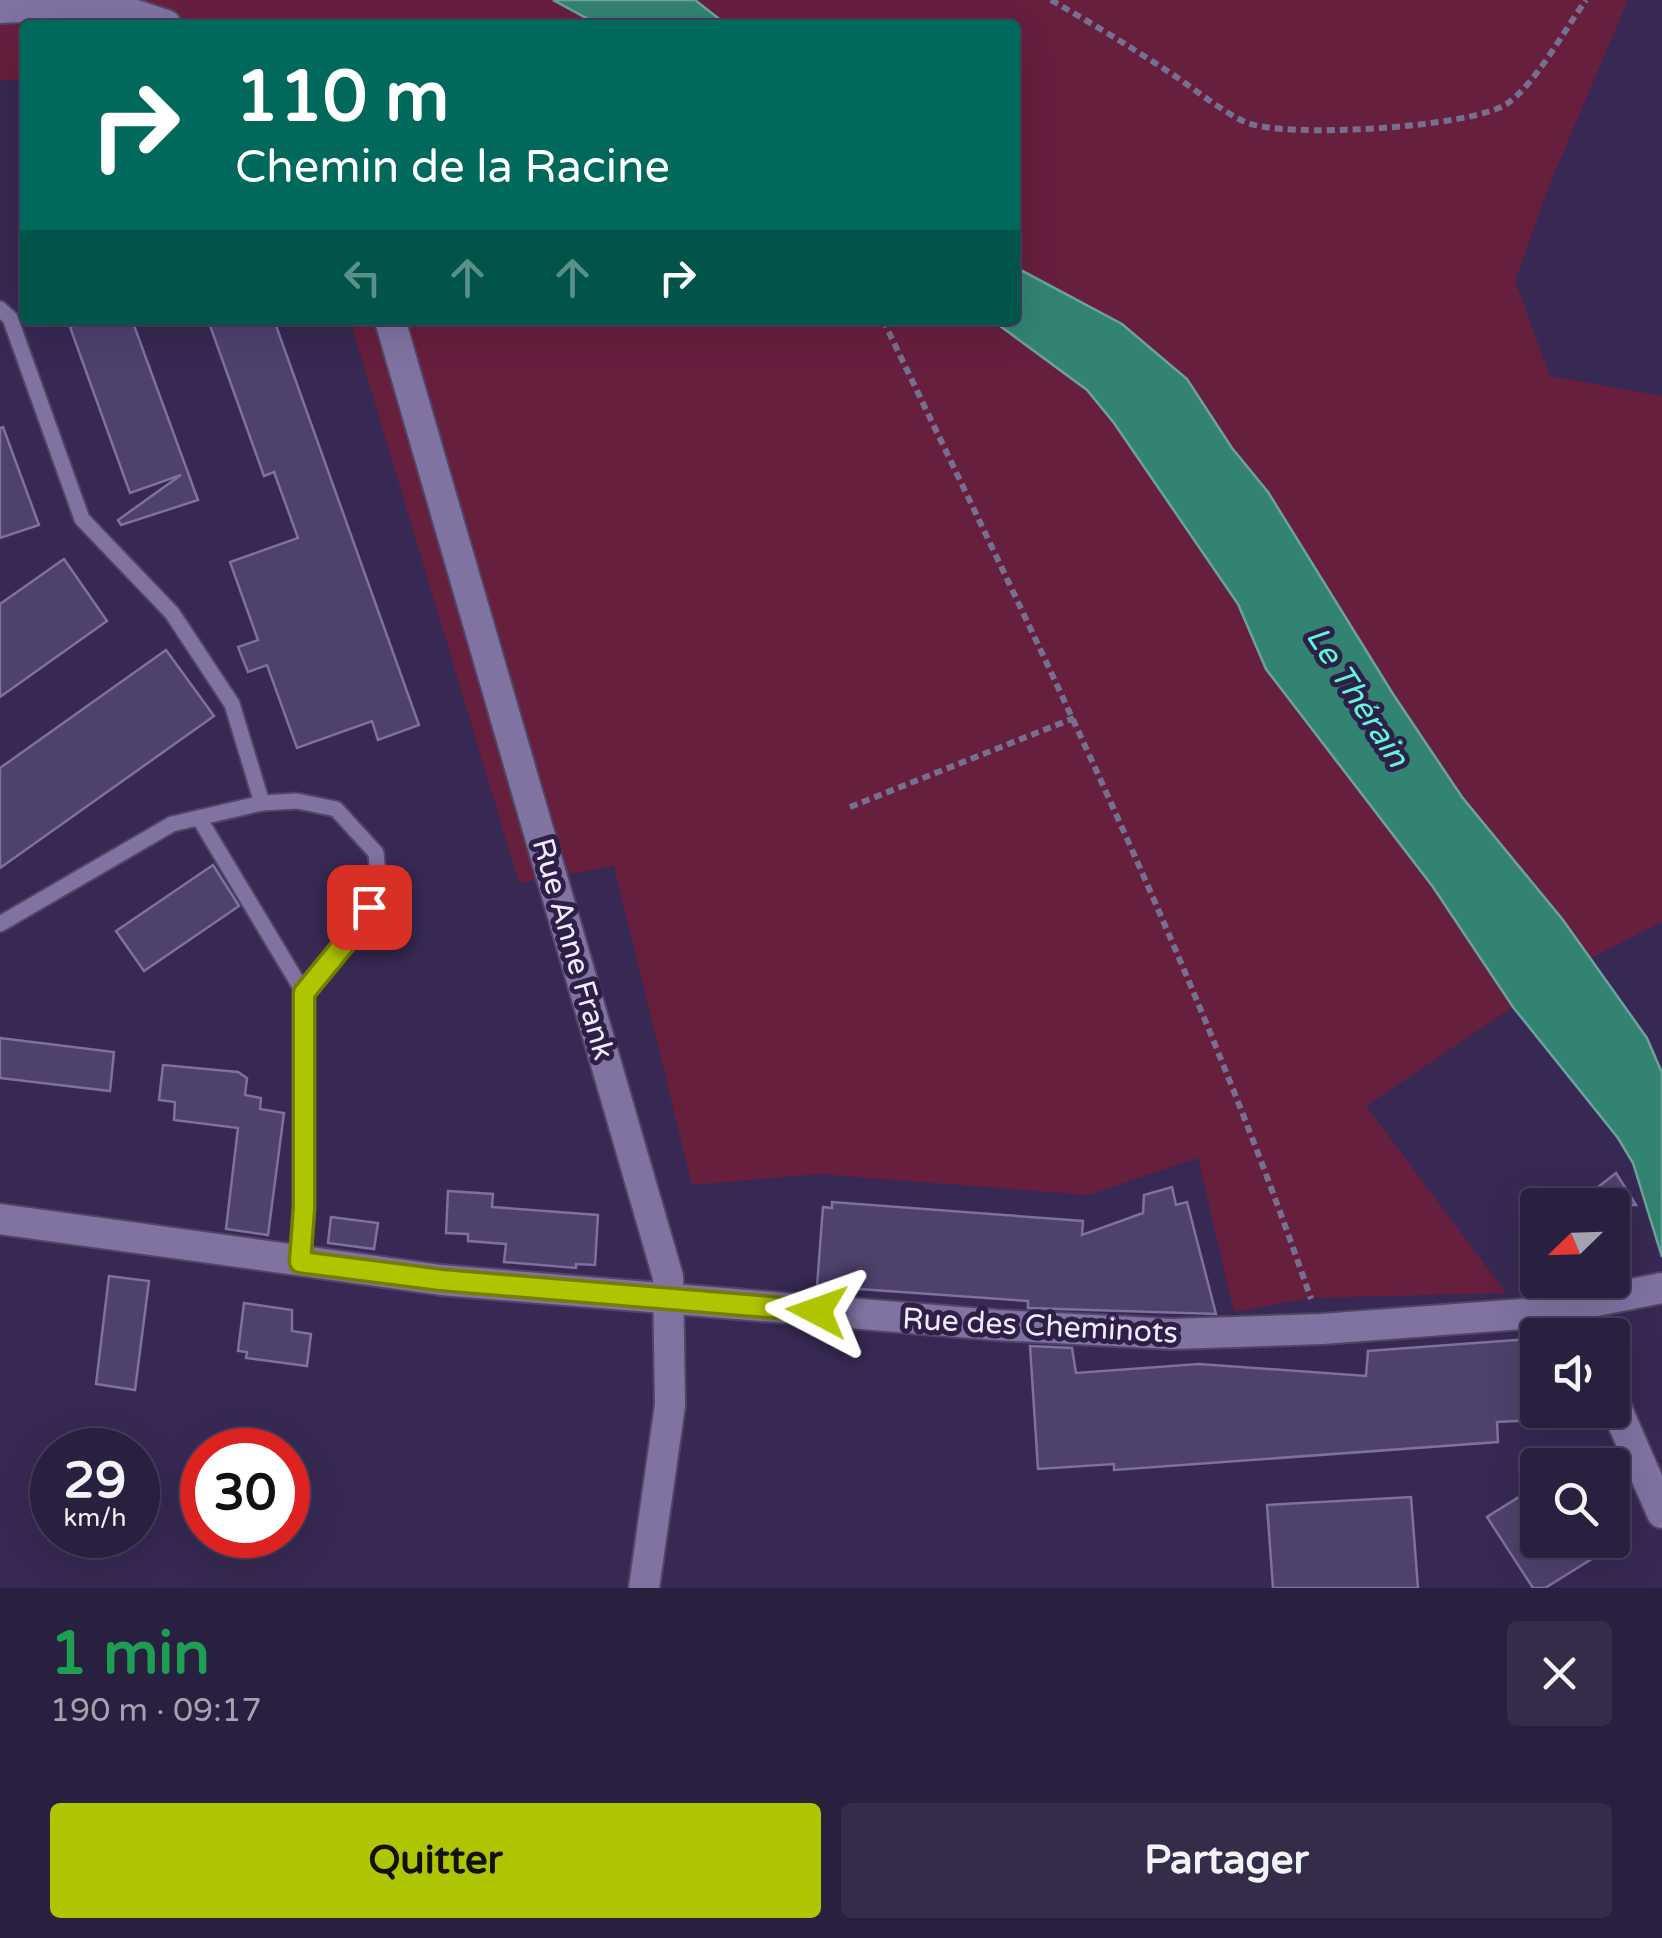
<!DOCTYPE html>
<html lang="fr">
<head>
<meta charset="utf-8">
<style>
  :root { --surface:#291f3e; --page:#352c49; --text:#f1f3f6; --muted:#a5a2b0; --line:#453d58; --accent:#b0c502 }
  body { margin:0; font-family:"Varela Round",sans-serif; background:var(--page); color:var(--text); height:100vh; display:flex; flex-direction:column; font-size:38px; white-space:nowrap }
  * { box-sizing:border-box; margin:0 }
  p { font-size:32px; color:var(--muted) }
  .icon { flex:none; width:55px; height:55px; fill:none; stroke:currentColor; stroke-width:2; stroke-linecap:round; stroke-linejoin:round }
  .map { position:relative; height:1588px; overflow:hidden }
  .side { display:flex; flex-direction:column; background:var(--surface); flex:1 }
  .side>* { flex:none }
  .guide { position:absolute; left:20px; top:20px; width:1000px; height:305px; border-radius:10px; box-shadow:0 10px 40px #0002,0 0 0 2px var(--line); background:#00695c; color:#fff; overflow:hidden }
  .needle { width:65px; rotate:247deg }
  .controls { position:absolute; left:1520px; top:1188px; display:grid; gap:20px }
  .controls a { display:grid; place-items:center; width:110px; height:110px; border-radius:10px; background:var(--surface); box-shadow:0 10px 40px #0002,0 0 0 2px var(--line); font-size:50px }
  .speed { position:absolute; left:30px; top:1428px; display:flex; gap:20px; font-size:50px; font-weight:700; text-align:center }
  .speed>* { display:grid; place-content:center; width:130px; height:130px; border-radius:50%; background:var(--surface); box-shadow:0 10px 40px #0002,0 0 0 2px var(--line); line-height:1 }
  .speed small { font-size:25px; font-weight:400 }
  .speed .limit { border:15px solid #d22; background:#fff; color:#111 }
  .pin { position:absolute; display:grid; place-items:center; width:85px; height:85px; color:#fff; margin:-42px; border-radius:20px; box-shadow:0 5px 15px #0006 }
  .me { position:absolute; width:110px; margin:-55px; rotate:274deg; stroke-linejoin:round; filter:drop-shadow(0 0 8px #0008) }
  .turn { display:flex; align-items:center; gap:35px; height:210px; padding:0 50px; font-size:45px }
  .turn .icon { width:130px; height:130px; stroke-width:2.5 }
  .turn b { display:block; font-size:70px; line-height:85px }
  .lanes { display:flex; align-items:center; height:95px; padding:0 50px; background:#0003; justify-content:center; gap:50px; direction:ltr }
  .lanes .off { opacity:.35 }
  .round { display:grid; place-items:center; flex:none; width:105px; height:105px; border-radius:10px; background:var(--page) }
  .overview { display:flex; align-items:center; justify-content:space-between; height:170px; padding:0 50px }
  h1 { font-size:60px; font-weight:700; line-height:75px; color:#1e9e55 }
  .button { display:flex; gap:20px; margin-top:auto; padding:20px 50px }
  .button a { flex:1; height:115px; border-radius:10px; background:var(--accent); color:#111; font-size:40px; font-weight:700; line-height:115px; text-align:center }
  .button a+a { background:var(--page); color:var(--text) }
  .map>svg:first-child { display:block }
  .green { fill:#671f3e }
  .water { fill:#338372; stroke:#6ca29b; stroke-width:2.5 }
  .building { fill:#4e416c; stroke:#7e709f; stroke-width:2.5 }
  .lines { fill:none; stroke-linecap:round; stroke-linejoin:round }
  .service-casing { stroke:#514566; stroke-width:19 }
  .minor-casing { stroke:#514566; stroke-width:34 }
  .path { stroke:#786e8e; stroke-width:6; stroke-dasharray:8 5; stroke-linecap:butt }
  .service { stroke:#8073a2; stroke-width:15 }
  .minor { stroke:#8073a2; stroke-width:30 }
  .route-casing { stroke:#728001; stroke-width:25 }
  .route { stroke:#b0c502; stroke-width:18 }
  .labels { text-anchor:middle; dominant-baseline:central; stroke-width:10; stroke-linejoin:round; paint-order:stroke }
  .street-label { font-size:30px; fill:#f0ecfc; stroke:#2d1f48 }
  .water-label { font-size:32px; font-style:italic; fill:#61f5d7; stroke:#2d1f48 }
</style>
</head>
<body>
<div class="map">
<svg width="1662" height="1588" viewBox="0 0 1662 1588">
  <rect width="100%" height="100%" fill="#372953"/>
  <!-- green -->
  <g class="green">
    <polygon points="0,0 553,0 599,25 25,25 25,80 0,80"/>
    <polygon points="695,0 1628,0 1549,186 1515,281 1550,376 1662,396 1662,922 1591,958 1463,797 1393,694 1268,492 1232,448 1122,324 1015,267 1015,25 727,25"/>
    <polygon points="350,320 992,320 1087,390 1114,422 1238,605 1266,669 1433,887 1513,1007 1366,1106 1506,1293 1310,1298 1234,1312 1198,1158 1088,1195 818,1174 692,1185 614,866 519,883"/>
  </g>
  <!-- water -->
  <g class="water">
    <polygon points="553,0 695,0 727,25 599,25"/>
    <polygon points="1015,267 1122,324 1187,379 1232,448 1268,492 1393,694 1462,797 1563,920 1647,1038 1662,1073 1662,1257 1633,1163 1618,1138 1513,1007 1433,887 1266,669 1238,604 1114,423 1087,390 992,320 1015,320"/>
  </g>
  <!-- building -->
  <g class="building">
    <polygon points="90,320 132,320 198,500 121,525 118,520 181,475 130,493 70,327"/>
    <polygon points="208,320 274,320 419,725 378,740 372,721 297,748 267,665 248,672 238,647 258,640 230,562 298,538 274,472 264,476"/>
    <polygon points="3,427 39,525 0,538 0,428"/>
    <polygon points="64,559 107,621 0,697 0,604"/>
    <polygon points="166,650 214,716 0,868 0,768"/>
    <polygon points="213,865 239,906 144,971 116,931"/>
    <polygon points="0,1038 114,1052 110,1091 0,1078"/>
    <polygon points="163,1065 238,1072 247,1078 245,1095 261,1098 260,1109 284,1113 268,1235 226,1229 238,1128 174,1120 175,1102 159,1100"/>
    <polygon points="1616,1173 1636,1205 1575,1205"/>
    <polygon points="1172,1187 1176,1205 1187,1202 1216,1314 1028,1308 1028,1301 817,1286 823,1207 832,1208 832,1202 1083,1221 1082,1235 1143,1213 1144,1195"/>
    <polygon points="448,1191 493,1194 492,1207 598,1215 595,1265 576,1264 576,1268 504,1262 506,1244 468,1241 468,1234 446,1233"/>
    <polygon points="331,1217 378,1223 374,1249 328,1243"/>
    <polygon points="109,1276 149,1281 135,1390 96,1384"/>
    <polygon points="244,1303 292,1310 292,1331 311,1334 307,1366 246,1358 247,1352 238,1351"/>
    <polygon points="1531,1339 1537,1420 1497,1422 1498,1442 1114,1470 1114,1464 1038,1469 1030,1346 1072,1348 1076,1373 1199,1364 1366,1376 1368,1351"/>
    <polygon points="1538,1485 1538,1540 1578,1540 1590,1560 1545,1588 1533,1588 1487,1517"/>
    <polygon points="1411,1497 1418,1588 1273,1588 1267,1505"/>
  </g>
  <g class="lines">
    <!-- service casing -->
    <g class="service-casing">
      <g id="service">
        <polyline points="0,309 10,318 82,519 172,613 232,704 262,803"/>
        <polyline points="199,818 304,993"/>
        <polyline points="0,924 172,824 262,803 297,801 336,809 376,853 379,887 358,927 304,993 304,1208 300,1262"/>
      </g>
    </g>
    <!-- minor casing -->
    <g class="minor-casing">
      <g id="minor">
        <polyline points="90,0 166,25"/>
        <polyline points="0,8 99,3"/>
        <polyline points="390,320 668,1277 670,1405 644,1588"/>
        <polyline points="0,1219 441,1280 996,1325 1172,1334 1322,1329 1535,1313 1662,1288"/>
        <polyline points="1612,1398 1662,1513"/>
      </g>
    </g>
    <!-- path -->
    <g class="path">
      <path d="M1051 0C1093 24 1134 49 1175 76 1197 91 1220 110 1245 122 1281 139 1474 128 1508 103 1536 83 1565 29 1586 0"/>
      <path d="M883 320C1037 641 1195 962 1311 1299"/>
      <polyline points="850,807 1074,718"/>
    </g>
    <!-- service -->
    <use href="#service" class="service"/>
    <!-- minor -->
    <use href="#minor" class="minor"/>
  </g>
  <g class="lines">
    <!-- route casing -->
    <g class="route-casing">
      <polyline id="route" points="369,907 358,927 304,993 304,1208 300,1262 441,1280 817,1311"/>
    </g>
    <!-- route -->
    <use href="#route" class="route"/>
  </g>
  <g class="labels">
    <!-- street labels -->
    <g class="street-label">
      <text transform="translate(573 949) rotate(74)">Rue Anne Frank</text>
      <text transform="translate(1040 1326) rotate(3)">Rue des Cheminots</text>
    </g>
    <!-- water labels -->
    <g class="water-label">
      <text transform="translate(1357 697) rotate(57)">Le Thérain</text>
    </g>
  </g>
</svg>
<div class="controls">
<a><svg class="needle" viewBox="-14 -14 28 28"><path d="M0-13l5 13h-10z" fill="#e53935"/><path d="M0 13l5-13h-10z" fill="#a5a2b0"/></svg></a>
<a><svg class="icon" aria-label="sound" viewBox="0 0 24 24"><path d="M4 9h4l5-4v14l-5-4H4zM17 9q2 3 0 6"/></svg></a>
<a><svg class="icon" aria-label="search" viewBox="0 0 24 24"><circle cx="10" cy="10" r="6"/><path d="M15 15l6 6"/></svg></a>
</div>
<div class="speed"><div>29<small>km/h</small></div><div class="limit">30</div></div>
<div class="pin" style="left:369px;top:907px;background:#d93025"><svg class="icon" aria-label="arrive" viewBox="0 0 24 24"><path d="M6 21V4h12l-3 4 3 4H6"/></svg></div>
<svg class="me" style="left:817px;top:1311px" viewBox="-20 -20 40 40"><path d="M0-17L14 15 0 8-14 15z" fill="#b0c502" stroke="#fff" stroke-width="4"/></svg>
<div class="guide">
<div class="turn"><svg class="icon" aria-label="right" viewBox="0 0 24 24"><path d="M7 20v-9h11M14 6l5 5-5 5"/></svg><div><b>110 m</b>Chemin de la Racine</div></div>
<div class="lanes"><svg class="icon off" aria-label="left" viewBox="0 0 24 24"><path d="M17 20v-9H6M10 6l-5 5 5 5"/></svg><svg class="icon off" aria-label="ahead" viewBox="0 0 24 24"><path d="M12 20V5M6 11l6-6 6 6"/></svg><svg class="icon off" aria-label="ahead" viewBox="0 0 24 24"><path d="M12 20V5M6 11l6-6 6 6"/></svg><svg class="icon" aria-label="right" viewBox="0 0 24 24"><path d="M7 20v-9h11M14 6l5 5-5 5"/></svg></div>
</div>
</div>
<section class="side">
<div class="overview"><div><h1>1 min</h1><p>190 m · 09:17</p></div><a class="round"><svg class="icon" aria-label="close" viewBox="0 0 24 24"><path d="M6 6l12 12M18 6L6 18"/></svg></a></div>
<div class="button"><a>Quitter</a><a>Partager</a></div>
</section>
</body>
</html>
